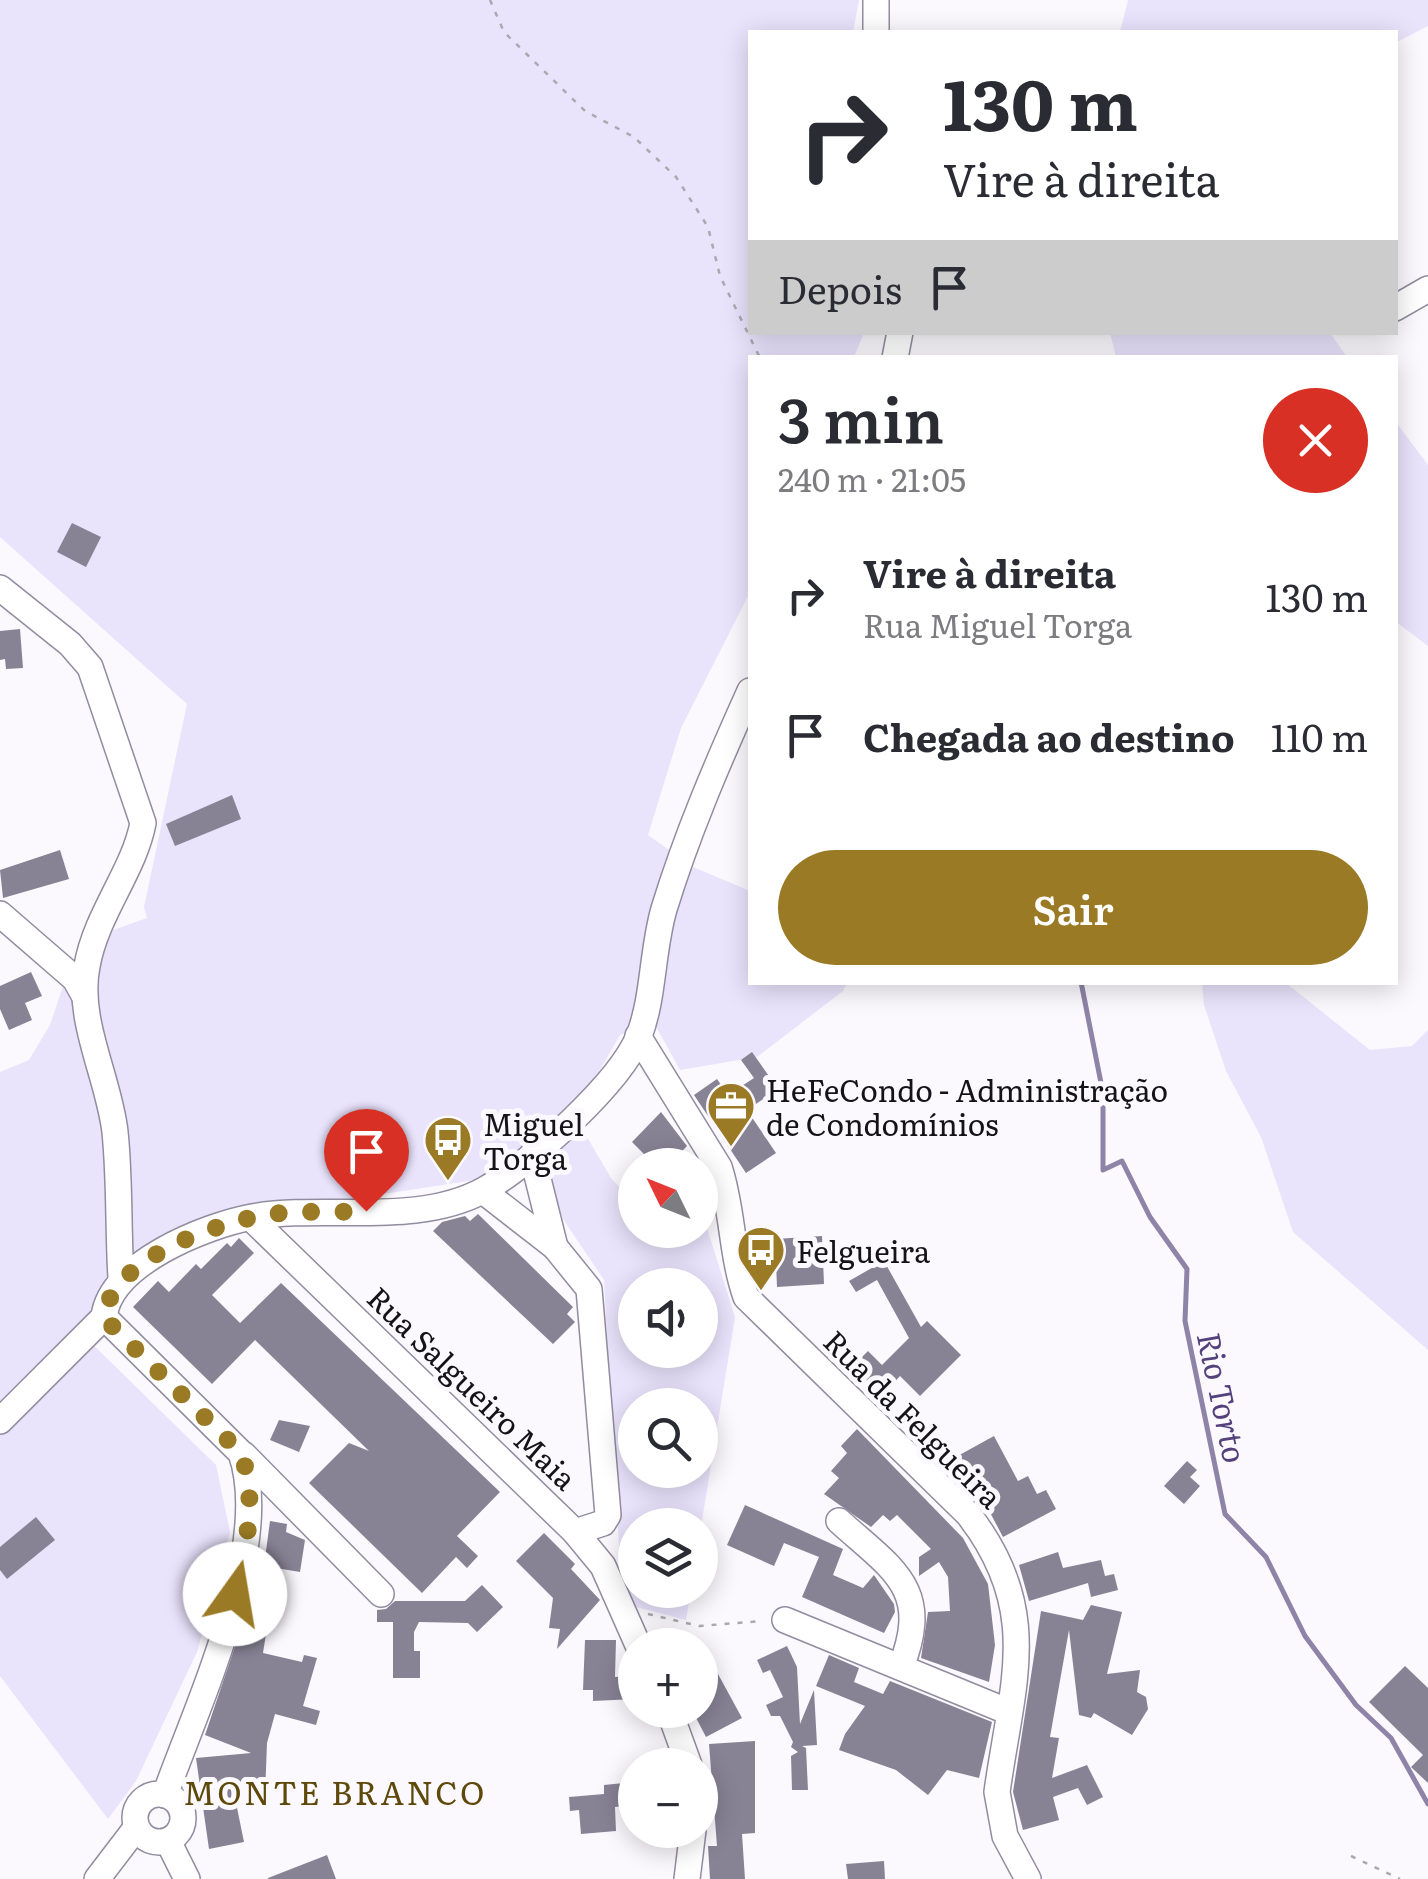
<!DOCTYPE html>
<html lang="pt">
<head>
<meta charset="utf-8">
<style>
  :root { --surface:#fff; --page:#f2f2f3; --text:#2b2b33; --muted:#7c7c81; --accent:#9a7a24 }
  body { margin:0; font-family:Literata,serif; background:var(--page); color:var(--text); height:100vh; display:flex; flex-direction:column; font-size:38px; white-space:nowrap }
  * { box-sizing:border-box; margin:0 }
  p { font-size:32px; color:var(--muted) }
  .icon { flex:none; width:55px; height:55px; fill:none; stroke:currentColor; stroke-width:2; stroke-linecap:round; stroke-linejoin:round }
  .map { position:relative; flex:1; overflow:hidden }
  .details { position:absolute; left:748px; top:355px; width:650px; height:630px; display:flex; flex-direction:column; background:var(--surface); border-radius:0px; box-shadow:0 5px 25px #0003 }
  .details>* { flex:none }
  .guide { position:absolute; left:748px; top:30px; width:650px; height:305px; border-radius:0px; box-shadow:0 5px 25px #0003; background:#fff; color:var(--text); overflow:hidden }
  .needle { width:65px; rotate:313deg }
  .fabs { position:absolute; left:618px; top:1148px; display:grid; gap:20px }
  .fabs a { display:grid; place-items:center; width:100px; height:100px; border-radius:50%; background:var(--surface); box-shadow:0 5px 25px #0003; font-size:50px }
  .pin { position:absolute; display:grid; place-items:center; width:85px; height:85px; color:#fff; margin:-102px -42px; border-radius:50% 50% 50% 0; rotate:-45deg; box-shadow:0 0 10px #0007 }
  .pin .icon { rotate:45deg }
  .me { position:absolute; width:110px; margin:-55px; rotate:13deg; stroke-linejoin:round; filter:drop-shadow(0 0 8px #0008) }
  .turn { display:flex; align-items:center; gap:35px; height:210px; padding:0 30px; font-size:45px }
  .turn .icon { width:130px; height:130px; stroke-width:2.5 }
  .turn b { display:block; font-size:70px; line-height:85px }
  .then { display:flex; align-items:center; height:95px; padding:0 30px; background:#0003; gap:20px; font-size:38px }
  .round { display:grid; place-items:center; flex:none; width:105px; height:105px; border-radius:52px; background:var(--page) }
  .headline { display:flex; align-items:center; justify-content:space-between; height:170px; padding:0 30px }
  h1 { font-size:60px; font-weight:600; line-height:75px }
  .action { display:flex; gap:20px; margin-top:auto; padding:20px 30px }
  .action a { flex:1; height:115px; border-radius:60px; background:var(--accent); color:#fff; font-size:40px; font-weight:600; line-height:115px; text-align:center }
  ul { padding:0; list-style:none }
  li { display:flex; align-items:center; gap:30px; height:140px; padding:0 30px }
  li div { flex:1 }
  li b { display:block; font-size:38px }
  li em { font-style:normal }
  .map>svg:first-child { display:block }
  .green { fill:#e9e3fc; fill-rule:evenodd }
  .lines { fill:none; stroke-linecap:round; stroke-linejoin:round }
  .stream { stroke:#8d84a7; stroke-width:5 }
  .building { fill:#878395 }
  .minor-casing { stroke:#918c9f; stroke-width:28 }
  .path { stroke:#aba9af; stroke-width:2.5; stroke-dasharray:5 8; stroke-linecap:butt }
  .minor { stroke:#fff; stroke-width:25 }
  .route { stroke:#9a7a24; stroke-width:18; stroke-dasharray:0 32.4 }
  .labels { text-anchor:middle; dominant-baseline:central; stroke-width:10; stroke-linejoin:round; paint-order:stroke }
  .poi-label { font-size:30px; fill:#15131a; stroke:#fbf9fe; text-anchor:start }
  .street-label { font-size:30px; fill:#15131a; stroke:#fbf9fe }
  .water-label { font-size:32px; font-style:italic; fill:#54407b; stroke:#fbf9fe }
  .neighbourhood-label { font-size:32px; letter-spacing:2.5px; fill:#5e490a; stroke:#fbf9fe }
</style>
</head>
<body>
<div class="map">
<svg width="1428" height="1879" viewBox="0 0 1428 1879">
  <rect width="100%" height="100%" fill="#fbf9fe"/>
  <!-- green -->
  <g class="green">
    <path d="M0 0H859L853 32H750V332L864 333 854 357 750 358V592L681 728 648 835 693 867 750 891V982L847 983 843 991 757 1057 680 1070 654 1023 620 1035 574 1115 611 1178 635 1204V1230H700V1224L706 1225 735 1317 700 1533V1525H635V1590H691L686 1620 636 1607 621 1582 604 1280 563 1219 548 1174 488 1178 194 1223 98 1298 80 1332 216 1465 230 1532 197 1652 136 1781 108 1819 0 1676V1072L29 1060 50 1025 65 980 91 938 147 918 144 907 187 704 0 537ZM635 1285H700V1350H635ZM635 1405H700V1470H635Z"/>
    <polygon points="1128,0 1428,0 1428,26 1395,43 1395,32 1120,32"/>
    <polygon points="1110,333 1330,333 1347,357 1116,357"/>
    <polygon points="1395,421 1428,465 1428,646 1395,621"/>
    <polygon points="1202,983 1286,983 1370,1050 1412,1046 1428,1030 1428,1350 1293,1232 1261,1137 1226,1071 1204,1005"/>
  </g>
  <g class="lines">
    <!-- stream -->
    <polyline class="stream" points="1081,982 1103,1093 1103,1170 1122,1161 1150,1217 1187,1269 1185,1321 1225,1514 1266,1557 1305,1636 1356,1705 1391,1738 1428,1804"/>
  </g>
  <!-- building -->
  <g class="building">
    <polygon points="72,523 101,537 86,567 57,552"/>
    <polygon points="20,629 23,668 6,669 5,659 0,660 0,631"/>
    <polygon points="232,795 241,819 175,846 166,824"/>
    <polygon points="60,850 69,879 3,898 0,870"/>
    <polygon points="31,972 42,996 25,1003 32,1020 9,1030 0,1009 0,986"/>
    <polygon points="752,1052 778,1089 747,1110 776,1153 746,1173 694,1095 717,1079 728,1095 754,1078 741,1060"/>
    <polygon points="661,1112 687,1146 669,1165 636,1165 645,1155 632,1142"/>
    <polygon points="478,1214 573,1307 567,1314 575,1322 553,1344 433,1231 442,1222 465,1216 470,1221"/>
    <polygon points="822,1236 824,1284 777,1287 775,1239"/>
    <polygon points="239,1238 254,1253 212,1295 240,1323 281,1283 500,1492 457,1536 478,1556 467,1568 456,1557 422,1593 309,1483 349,1443 369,1451 255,1340 212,1384 133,1307 158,1281 169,1292 196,1264 201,1269 227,1243 231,1247"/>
    <polygon points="884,1261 921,1327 927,1321 961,1355 920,1396 900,1376 881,1397 851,1368 868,1351 882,1365 909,1338 877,1280 856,1292 849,1281"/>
    <polygon points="279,1420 310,1426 299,1452 270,1440"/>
    <polygon points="857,1429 963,1538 988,1584 995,1645 989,1682 921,1658 928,1612 950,1611 948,1577 939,1562 919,1576 919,1557 931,1549 897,1515 890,1521 883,1515 871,1527 824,1494 839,1478 831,1471 847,1453 841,1446"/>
    <polygon points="994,1436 1018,1481 1028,1476 1037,1494 1046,1490 1056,1509 1003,1537 977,1488 972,1491 954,1458"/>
    <polygon points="1187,1461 1197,1470 1190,1477 1200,1486 1184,1504 1164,1486"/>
    <polygon points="745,1505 843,1549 833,1575 863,1588 874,1575 894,1604 895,1612 884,1633 802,1597 819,1557 784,1543 774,1566 727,1545"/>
    <polygon points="36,1517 55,1540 7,1579 0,1570 0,1547"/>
    <polygon points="270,1521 287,1524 286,1532 305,1540 300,1572 264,1566"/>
    <polygon points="544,1533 575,1564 571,1569 600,1600 557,1649 560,1629 549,1628 553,1598 516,1561"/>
    <polygon points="1058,1552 1063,1568 1101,1560 1105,1576 1114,1574 1118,1590 1091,1597 1088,1583 1029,1601 1019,1565"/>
    <polygon points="482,1585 503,1607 477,1632 468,1623 419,1622 414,1632 414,1651 420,1651 420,1678 393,1678 393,1622 377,1622 377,1610 386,1609 395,1601 465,1601"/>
    <polygon points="251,1599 271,1601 263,1653 302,1662 304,1655 317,1658 303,1706 320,1711 316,1725 275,1714 267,1743 265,1796 234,1793 244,1842 209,1849 196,1758 251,1753 205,1735"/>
    <polygon points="1091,1605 1122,1612 1107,1674 1140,1670 1137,1692 1146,1697 1148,1709 1132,1735 1094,1713 1091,1718 1079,1715 1069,1630 1050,1737 1059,1738 1052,1778 1087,1765 1103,1797 1087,1805 1078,1788 1053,1797 1059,1820 1023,1830 1013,1792 1041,1611 1083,1620"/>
    <polygon points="585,1640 616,1640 615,1677 633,1676 634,1699 593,1701 593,1690 583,1690"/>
    <polygon points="700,1641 742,1718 706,1737 692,1710 700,1710"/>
    <polygon points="787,1646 797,1667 800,1724 814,1690 817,1745 802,1746 806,1748 808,1790 792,1790 791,1756 798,1752 791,1747 793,1742 780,1716 771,1716 766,1705 783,1697 770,1670 763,1673 757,1660"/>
    <polygon points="829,1655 859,1668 854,1682 883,1694 890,1681 992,1722 979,1778 947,1770 928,1795 896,1770 839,1750 845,1734 865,1706 816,1686"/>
    <polygon points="1405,1666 1428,1688 1428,1783 1411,1767 1423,1755 1369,1702"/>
    <polygon points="755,1741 755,1833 742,1834 745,1879 710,1879 708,1846 717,1846 709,1744"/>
    <polygon points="624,1783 625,1806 615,1807 616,1831 581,1834 579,1810 570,1811 569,1797 604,1794 604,1785"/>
    <polygon points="327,1855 336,1879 268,1879 268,1878"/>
    <polygon points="884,1861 885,1879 848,1879 846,1864"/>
  </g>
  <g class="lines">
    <!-- minor casing -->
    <g class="minor-casing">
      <g id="minor">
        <polyline points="876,0 876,32"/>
        <polyline points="1395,308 1428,289"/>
        <polyline points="895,358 900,332"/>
        <path d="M0 588 70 644 90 667 143 823C134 871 96 914 87 966 76 1020 109 1078 115 1132 120 1180 118 1230 121 1278"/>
        <polyline points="0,914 75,979 84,995"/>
        <path d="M638 1036 719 1167C733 1209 731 1254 746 1297L968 1514C1043 1610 1012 1683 997 1792L1005 1836 1028 1879"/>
        <polyline points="532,1155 555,1247"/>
        <polyline points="483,1191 555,1247 589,1289 608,1515 603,1523 575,1532"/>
        <polyline points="251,1218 575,1532 603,1566 638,1645"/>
        <path d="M104 1317C110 1264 204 1226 252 1217 326 1204 416 1227 484 1190 529 1165 620 1083 639 1036 654 997 652 950 664 909 687 834 718 762 750 691"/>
        <path d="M104 1317 241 1453C273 1545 198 1703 165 1795"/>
        <polyline points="0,1421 104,1317"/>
        <polyline points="244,1455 381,1594"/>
        <path d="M839 1521C893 1570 932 1588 901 1667"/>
        <polyline points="785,1620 1009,1712"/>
        <polyline points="669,1710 689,1765"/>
        <circle cx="159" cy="1818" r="24"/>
        <polyline points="168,1841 187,1879"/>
        <polyline points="97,1879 136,1828"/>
        <polyline points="687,1879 693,1830"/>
      </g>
    </g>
    <!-- path -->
    <g class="path">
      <polyline points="490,0 504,32 585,111 634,137 676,177 708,227 720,276 760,358"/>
      <polyline points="648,1614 699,1626 763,1621"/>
      <polyline points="1351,1856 1400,1879"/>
    </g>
    <!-- minor -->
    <use href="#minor" class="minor"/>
  </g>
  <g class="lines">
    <!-- route -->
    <path class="route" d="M235 1594C246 1544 258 1502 241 1453L104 1318C110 1263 202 1229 250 1218 286 1209 329 1213 366 1211"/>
  </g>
  <!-- icons -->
  <defs>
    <g id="office-pin" transform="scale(2.5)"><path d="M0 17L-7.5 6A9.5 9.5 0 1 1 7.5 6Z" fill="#9a7a24" stroke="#fbf9fe"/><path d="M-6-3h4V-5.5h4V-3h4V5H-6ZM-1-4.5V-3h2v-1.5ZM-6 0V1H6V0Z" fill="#fff"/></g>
    <g id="bus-pin" transform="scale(2.5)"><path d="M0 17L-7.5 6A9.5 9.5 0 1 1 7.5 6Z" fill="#9a7a24" stroke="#fbf9fe"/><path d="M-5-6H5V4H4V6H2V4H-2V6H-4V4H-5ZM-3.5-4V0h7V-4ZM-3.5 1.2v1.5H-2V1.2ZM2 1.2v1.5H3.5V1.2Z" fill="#fff"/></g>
  </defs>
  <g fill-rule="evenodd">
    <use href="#office-pin" x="731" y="1106"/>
    <use href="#bus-pin" x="448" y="1140"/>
    <use href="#bus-pin" x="761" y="1250"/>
  </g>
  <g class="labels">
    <!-- poi labels -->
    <g class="poi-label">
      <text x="766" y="1089">HeFeCondo - Administração<tspan x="766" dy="34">de Condomínios</tspan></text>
      <text x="483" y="1123">Miguel<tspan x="483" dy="34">Torga</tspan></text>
      <text x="796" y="1250">Felgueira</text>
    </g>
    <!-- street labels -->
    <g class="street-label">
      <text transform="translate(473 1387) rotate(44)">Rua Salgueiro Maia</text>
      <text transform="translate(914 1418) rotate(45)">Rua da Felgueira</text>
    </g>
    <!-- water labels -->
    <g class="water-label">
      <text transform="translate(1224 1397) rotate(78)">Rio Torto</text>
    </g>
    <!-- neighbourhood labels -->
    <g class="neighbourhood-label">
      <text x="335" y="1791">MONTE BRANCO</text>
    </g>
  </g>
</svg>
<div class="fabs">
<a><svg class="needle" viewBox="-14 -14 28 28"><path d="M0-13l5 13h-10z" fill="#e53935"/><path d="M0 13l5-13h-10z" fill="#7c7c81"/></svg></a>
<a><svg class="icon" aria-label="sound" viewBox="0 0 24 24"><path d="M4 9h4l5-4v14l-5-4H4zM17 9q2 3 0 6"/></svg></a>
<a><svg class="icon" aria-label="search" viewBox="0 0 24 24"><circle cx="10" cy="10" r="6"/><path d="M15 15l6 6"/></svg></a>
<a><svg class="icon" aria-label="layers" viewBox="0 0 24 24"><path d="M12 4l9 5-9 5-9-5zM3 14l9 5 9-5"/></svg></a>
<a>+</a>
<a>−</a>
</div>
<div class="pin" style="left:366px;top:1211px;background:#d93025"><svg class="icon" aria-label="arrive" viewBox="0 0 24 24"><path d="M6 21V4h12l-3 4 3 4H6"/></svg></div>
<svg class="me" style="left:235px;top:1594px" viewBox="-20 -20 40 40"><circle r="19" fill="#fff"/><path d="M0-13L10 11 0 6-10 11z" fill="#9a7a24"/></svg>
<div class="guide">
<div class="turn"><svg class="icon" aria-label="right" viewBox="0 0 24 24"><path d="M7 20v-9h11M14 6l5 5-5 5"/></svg><div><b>130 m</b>Vire à direita</div></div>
<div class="then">Depois<svg class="icon" aria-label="arrive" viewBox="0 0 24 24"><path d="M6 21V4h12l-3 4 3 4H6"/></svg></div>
</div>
<section class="details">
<div class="headline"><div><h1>3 min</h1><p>240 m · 21:05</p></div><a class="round" style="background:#d93025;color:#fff"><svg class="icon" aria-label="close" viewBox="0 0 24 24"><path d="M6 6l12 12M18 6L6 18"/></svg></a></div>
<ul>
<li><svg class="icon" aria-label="right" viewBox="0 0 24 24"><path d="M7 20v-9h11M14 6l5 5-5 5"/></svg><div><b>Vire à direita</b><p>Rua Miguel Torga</p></div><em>130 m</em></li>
<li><svg class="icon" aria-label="arrive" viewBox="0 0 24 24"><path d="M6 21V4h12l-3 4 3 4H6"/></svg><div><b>Chegada ao destino</b></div><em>110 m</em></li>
</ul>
<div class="action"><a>Sair</a></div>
</section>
</div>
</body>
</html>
